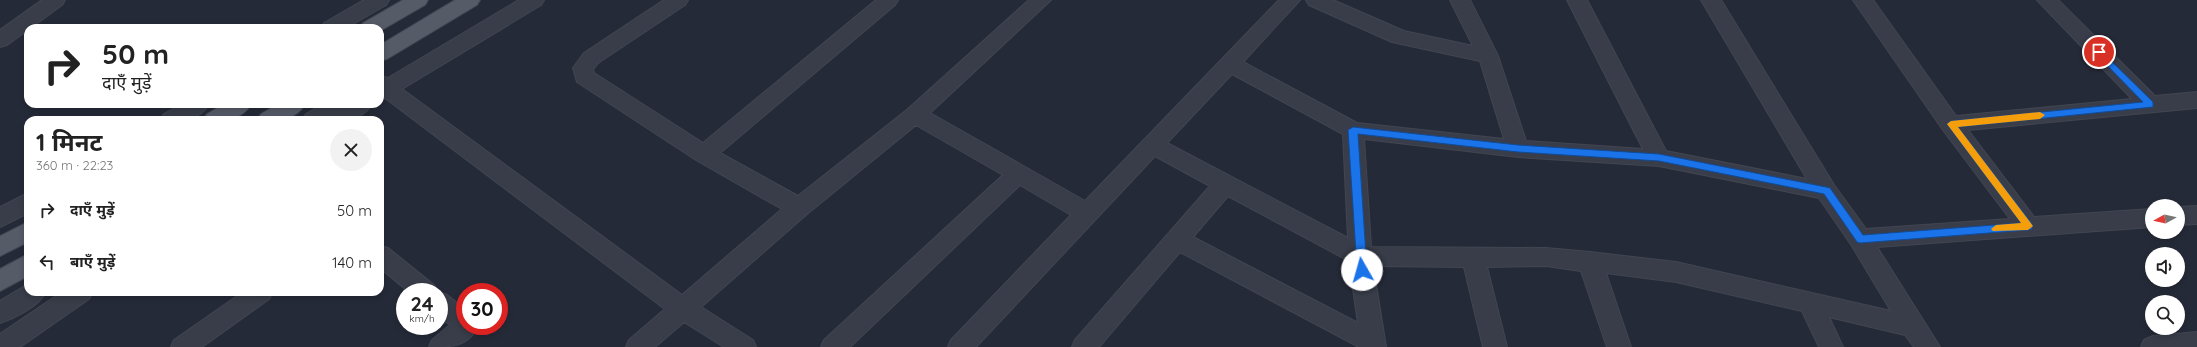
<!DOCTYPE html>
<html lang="hi">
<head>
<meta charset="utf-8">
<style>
  :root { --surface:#fff; --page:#f2f2f2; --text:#222; --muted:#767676 }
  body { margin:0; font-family:Quicksand,"Noto Sans Devanagari",sans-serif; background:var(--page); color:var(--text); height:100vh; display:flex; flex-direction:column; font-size:15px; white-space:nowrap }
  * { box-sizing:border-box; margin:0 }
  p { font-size:13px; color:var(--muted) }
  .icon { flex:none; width:22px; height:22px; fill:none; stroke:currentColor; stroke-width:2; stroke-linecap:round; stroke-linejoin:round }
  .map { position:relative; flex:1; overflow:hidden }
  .sheet { position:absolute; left:24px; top:116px; width:360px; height:180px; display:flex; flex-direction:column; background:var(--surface); border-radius:12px; box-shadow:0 2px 6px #0003 }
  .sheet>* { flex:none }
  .hud { position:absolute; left:24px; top:24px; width:360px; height:84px; border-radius:12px; box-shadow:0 2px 6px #0003; background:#fff; color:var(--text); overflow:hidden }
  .needle { width:26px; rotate:262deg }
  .fabs { position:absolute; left:2145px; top:199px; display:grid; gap:8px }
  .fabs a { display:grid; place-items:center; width:40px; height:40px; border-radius:50%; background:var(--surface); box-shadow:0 2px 6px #0003; font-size:20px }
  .speed { position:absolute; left:396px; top:283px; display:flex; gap:8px; font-size:20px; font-weight:700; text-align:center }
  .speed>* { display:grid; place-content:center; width:52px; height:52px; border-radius:50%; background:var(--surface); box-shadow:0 2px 6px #0003; line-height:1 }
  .speed small { font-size:10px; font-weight:400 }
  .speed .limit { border:6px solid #d22; background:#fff; color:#111 }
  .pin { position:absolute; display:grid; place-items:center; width:34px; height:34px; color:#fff; margin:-17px; border:2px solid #fff; border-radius:50%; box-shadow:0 1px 4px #0007 }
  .me { position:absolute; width:44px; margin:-22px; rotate:353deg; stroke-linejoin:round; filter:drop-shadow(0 0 3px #0008) }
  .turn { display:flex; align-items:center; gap:14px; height:84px; padding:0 12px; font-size:18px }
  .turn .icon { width:52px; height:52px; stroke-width:2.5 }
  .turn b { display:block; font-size:28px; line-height:34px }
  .round { display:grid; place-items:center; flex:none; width:42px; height:42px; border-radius:21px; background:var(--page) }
  .head { display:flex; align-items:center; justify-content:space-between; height:68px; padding:0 12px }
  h1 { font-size:24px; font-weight:700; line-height:30px }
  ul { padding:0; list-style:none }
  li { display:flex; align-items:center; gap:12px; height:52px; padding:0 12px }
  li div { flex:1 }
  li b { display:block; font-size:15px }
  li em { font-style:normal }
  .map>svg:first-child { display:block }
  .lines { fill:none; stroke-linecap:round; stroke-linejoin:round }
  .minor-casing { stroke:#414651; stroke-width:2 }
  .major-casing { stroke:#414651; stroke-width:2 }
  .minor { fill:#383d49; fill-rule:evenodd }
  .major { fill:#565b68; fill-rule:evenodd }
  .route { fill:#1a73e8; stroke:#114b97 }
  .slow { fill:#f59e0b }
</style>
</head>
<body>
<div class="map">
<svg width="2197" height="347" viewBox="0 0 2197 347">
  <rect width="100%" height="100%" fill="#252a38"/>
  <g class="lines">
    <!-- minor casing -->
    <g class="minor-casing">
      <g id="minor">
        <polygon points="42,0 65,0 62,5 7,45 0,47 0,30"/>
        <polygon points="364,0 389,0 386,5 346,28 321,28 324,23"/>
        <path d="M519 0H544L541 5 402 89 682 295 782 209 696 160 577 82 573 68 584 53 664 0H688L685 5 598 63 593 69 594 73 703 143 876 0H898L895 5 720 153 798 196 908 109 1029 0H1051L930 113 1085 201 1279 0H1300L1243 62 1357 123 1504 139 1480 61 1392 42 1309 5 1306 0H1333L1404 31 1473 46 1450 0H1470L1498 56 1526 141 1643 149 1567 0H1587L1666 151 1807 179 1701 0H1721L1834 185 1866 229 2010 219 1943 130 1853 0H1873L1956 116 2132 99 2037 0H2058L2155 96 2197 92V108L1968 130 2034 217 2152 209V227L1877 247 1940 347H1914L1905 335 1829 317 1843 347H1819L1802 311 1676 282 1606 273 1631 347H1607L1581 271 1546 266 1487 267 1507 347H1483L1464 267 1373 266 1386 347H1359L1180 252 1099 347H1072L1075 340 1210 186 1155 156 976 347H948L951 340 1071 215 1020 185 850 347H821L824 340 1003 175 916 125 807 214 701 307 753 340 756 347H724L684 322 655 347H626L629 340 665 309 385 98 380 100V76L388 78ZM1232 74 1343 134 1348 238 1167 143ZM1364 139 1518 157 1659 166 1819 198 1852 246 1891 311 1676 262 1590 252 1546 248 1371 247ZM1228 196 1349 261 1358 323 1193 237Z"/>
        <path d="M182 104H209C199 122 178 120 160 120L164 114Z"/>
        <path d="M323 104H372C359 127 325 120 302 120L306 114Z"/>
        <polygon points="28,193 28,213 0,227 0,207"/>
        <polygon points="2197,206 2197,224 2178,225 2178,207"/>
        <polygon points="380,246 388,248 434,285 438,292 409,292 380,268"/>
        <path d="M28 284V292H46C39 306 15 318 0 323V301Z"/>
        <polygon points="62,292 93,292 89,299 20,347 0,347 0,334"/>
        <polygon points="243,292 273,292 269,299 202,347 171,347 174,340"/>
        <path d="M439 292 447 295 465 309V326H479C467 347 452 347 429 347L432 340 450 325 439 316Z"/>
        <polygon points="2197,332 2197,347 2141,347 2144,340 2153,336"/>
      </g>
    </g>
    <!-- major casing -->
    <g class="major-casing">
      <g id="major">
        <polygon points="403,0 428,0 425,5 380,31 380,28 360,28 363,23"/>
        <polygon points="455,0 480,0 477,5 387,59 380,61 380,45"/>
        <path d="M224 104H251C241 122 221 120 203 120L207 114Z"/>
        <path d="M278 104H305C295 122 275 120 257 120L261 114Z"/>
        <polygon points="28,222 28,242 0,256 0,236"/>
        <polygon points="28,254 28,276 0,291 0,269"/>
      </g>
    </g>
    <!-- minor -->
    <use href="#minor" class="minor"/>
    <!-- major -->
    <use href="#major" class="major"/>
  </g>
  <!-- route -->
  <polygon class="route" points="2099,49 2153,102 2153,107 1958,127 2032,224 2032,229 2028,230 1860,243 1857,242 1824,194 1659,161 1518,152 1358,134 1367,270 1362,274 1357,270 1348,130 1353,127 1518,145 1659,154 1826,187 1830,188 1863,235 2021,223 1947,124 1951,121 2143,102 2096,54 2094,52"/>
  <!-- slow -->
  <polygon class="slow" points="2040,112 2045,115 2040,119 1958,127 2033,226 2028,230 1993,231 1991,229 1996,225 2021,223 1947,124 1951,121"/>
</svg>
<div class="fabs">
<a><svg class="needle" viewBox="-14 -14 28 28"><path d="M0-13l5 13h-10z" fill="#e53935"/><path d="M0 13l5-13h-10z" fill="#767676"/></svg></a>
<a><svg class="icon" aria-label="sound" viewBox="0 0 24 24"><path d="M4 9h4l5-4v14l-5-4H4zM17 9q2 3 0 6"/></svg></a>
<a><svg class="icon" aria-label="search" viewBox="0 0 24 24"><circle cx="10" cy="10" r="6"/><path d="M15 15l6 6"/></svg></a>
</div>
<div class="speed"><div>24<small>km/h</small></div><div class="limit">30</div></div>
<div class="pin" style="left:2099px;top:52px;background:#d93025"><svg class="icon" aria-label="arrive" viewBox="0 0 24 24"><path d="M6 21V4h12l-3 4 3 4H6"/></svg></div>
<svg class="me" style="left:1362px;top:270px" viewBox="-20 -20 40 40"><circle r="19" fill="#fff"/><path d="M0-13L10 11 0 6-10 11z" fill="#1a73e8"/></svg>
<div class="hud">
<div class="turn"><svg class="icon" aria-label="right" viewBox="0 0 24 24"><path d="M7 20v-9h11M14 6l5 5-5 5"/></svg><div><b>50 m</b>दाएँ मुड़ें</div></div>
</div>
<section class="sheet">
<div class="head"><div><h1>1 मिनट</h1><p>360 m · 22:23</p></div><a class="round"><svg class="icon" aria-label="close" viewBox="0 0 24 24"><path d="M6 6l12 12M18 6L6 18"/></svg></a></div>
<ul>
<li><svg class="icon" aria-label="right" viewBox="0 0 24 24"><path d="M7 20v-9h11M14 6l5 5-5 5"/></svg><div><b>दाएँ मुड़ें</b></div><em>50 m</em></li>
<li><svg class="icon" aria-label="left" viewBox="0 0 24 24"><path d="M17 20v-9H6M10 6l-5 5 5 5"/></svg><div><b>बाएँ मुड़ें</b></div><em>140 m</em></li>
</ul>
</section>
</div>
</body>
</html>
